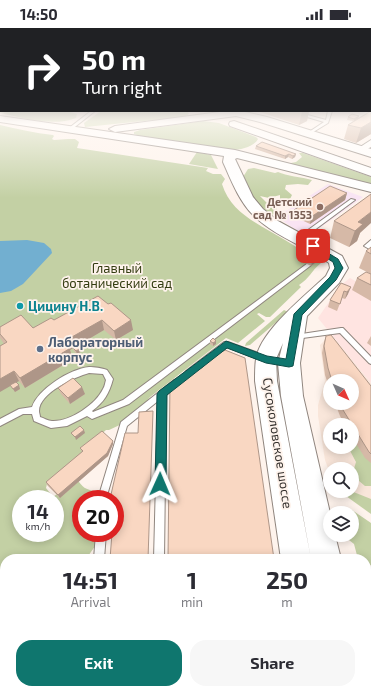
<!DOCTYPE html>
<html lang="en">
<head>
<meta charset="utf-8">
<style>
  :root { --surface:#fff; --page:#f7f7f7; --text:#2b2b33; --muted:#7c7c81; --accent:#0f766e }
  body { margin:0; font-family:"Exo 2",sans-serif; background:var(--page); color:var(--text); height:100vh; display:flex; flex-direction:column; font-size:15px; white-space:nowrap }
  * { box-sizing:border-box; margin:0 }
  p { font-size:13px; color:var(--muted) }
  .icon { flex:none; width:22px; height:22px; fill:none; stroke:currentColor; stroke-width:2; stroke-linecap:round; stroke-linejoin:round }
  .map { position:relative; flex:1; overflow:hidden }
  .details { position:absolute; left:0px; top:526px; width:371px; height:140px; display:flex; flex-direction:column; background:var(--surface); border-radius:16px 16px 0 0; box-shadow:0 2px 10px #0003 }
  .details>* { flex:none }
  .top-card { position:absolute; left:0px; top:0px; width:371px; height:84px; box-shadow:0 2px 10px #0003; background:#202124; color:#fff; overflow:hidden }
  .needle { width:26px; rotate:135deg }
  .buttons { position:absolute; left:323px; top:346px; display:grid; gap:8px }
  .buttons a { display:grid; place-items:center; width:36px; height:36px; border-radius:50%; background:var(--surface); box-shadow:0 2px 10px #0003; font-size:20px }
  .speed { position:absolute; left:12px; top:462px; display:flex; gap:8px; font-size:20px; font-weight:700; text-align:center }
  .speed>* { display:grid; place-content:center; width:52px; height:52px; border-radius:50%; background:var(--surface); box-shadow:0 2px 10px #0003; line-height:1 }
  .speed small { font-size:10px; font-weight:400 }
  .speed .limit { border:6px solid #d22; background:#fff; color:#111 }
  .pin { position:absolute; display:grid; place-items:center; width:34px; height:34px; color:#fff; margin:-17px; border-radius:8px; box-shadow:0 2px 6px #0006 }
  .me { position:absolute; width:44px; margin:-22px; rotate:1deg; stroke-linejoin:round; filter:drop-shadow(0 0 3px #0008) }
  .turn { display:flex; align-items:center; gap:14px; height:84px; padding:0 16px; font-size:18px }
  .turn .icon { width:52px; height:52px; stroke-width:2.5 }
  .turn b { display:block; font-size:28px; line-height:34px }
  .eta { display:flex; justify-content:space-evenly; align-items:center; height:68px; text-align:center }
  .eta b { font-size:24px; font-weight:700; line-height:28px }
  .cta { display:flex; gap:8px; margin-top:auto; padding:8px 16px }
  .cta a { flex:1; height:46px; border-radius:16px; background:var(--accent); color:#fff; font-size:16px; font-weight:700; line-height:46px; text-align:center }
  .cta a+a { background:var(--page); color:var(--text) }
  .status { display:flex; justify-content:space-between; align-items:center; height:28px; padding:0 20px; background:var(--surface); direction:ltr }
  .status svg { height:11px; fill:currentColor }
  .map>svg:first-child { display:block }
  .built { fill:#f9e6da; fill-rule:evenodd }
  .industrial { fill:#ffe4e1 }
  .education { fill:#f9e4f3 }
  .green { fill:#c3d0a4; fill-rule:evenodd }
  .water { fill:#72afd0 }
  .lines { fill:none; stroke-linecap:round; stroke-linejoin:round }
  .lane-casing { stroke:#90867f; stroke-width:2 }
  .street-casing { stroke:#90867f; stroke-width:2 }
  .secondary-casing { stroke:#90867f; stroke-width:2 }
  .lane { fill:#fff; fill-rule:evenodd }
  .street { fill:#fff; fill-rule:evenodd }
  .secondary { fill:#fff; fill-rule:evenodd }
  .wall { fill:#d6b9a7 }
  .shaded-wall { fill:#ae9688 }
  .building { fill:#f9d7c2; stroke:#ae9688 }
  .route { fill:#0f766e; stroke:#0a4d48 }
  .education-dot { fill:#8d6e63; stroke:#fef3ec; stroke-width:1.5 }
  .culture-dot { fill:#0f9aa8; stroke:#fef3ec; stroke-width:1.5 }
  .service-dot { fill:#5c6f8a; stroke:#fef3ec; stroke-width:1.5 }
  .labels { text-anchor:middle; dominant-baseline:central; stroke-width:3.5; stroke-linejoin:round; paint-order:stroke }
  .far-education-label { font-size:11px; font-weight:bold; fill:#785e54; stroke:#fef3ec; text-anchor:end }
  .park-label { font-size:13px; fill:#333c11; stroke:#fef3ec }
  .culture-label { font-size:13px; font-weight:bold; fill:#0d838f; stroke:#fef3ec; text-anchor:start }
  .service-label { font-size:13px; font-weight:bold; fill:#4e5e75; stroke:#fef3ec; text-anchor:start }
  .street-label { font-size:13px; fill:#35312e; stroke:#fef3ec }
</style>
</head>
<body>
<div class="status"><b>14:50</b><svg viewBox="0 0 49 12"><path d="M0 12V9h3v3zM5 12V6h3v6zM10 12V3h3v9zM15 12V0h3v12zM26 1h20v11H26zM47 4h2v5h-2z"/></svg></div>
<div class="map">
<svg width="371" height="666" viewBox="0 0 371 666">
  <rect width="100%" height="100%" fill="#fef3ec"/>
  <!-- built -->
  <path class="built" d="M324 313H337L371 355V480L342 463H352V441H330V446L325 432 318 388V377L325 353 320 317ZM330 353H352V375H330ZM330 397H352V419H330Z"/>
  <!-- industrial -->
  <polygon class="industrial" points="350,250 371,262 371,355 318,290 340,258"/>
  <!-- education -->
  <polygon class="education" points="328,156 363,169 307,209 277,189"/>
  <!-- green -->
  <g class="green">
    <path d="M0 78 1 83H66L77 86 76 90C53 99 23 90 0 85Z"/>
    <polygon points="101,83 187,83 189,86 183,89 85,99 84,95"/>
    <path d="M203 93 219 95 256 109 258 111C254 119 240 122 232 122L140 108 134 106V104L140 102Z"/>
    <path d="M0 97C17 101 35 105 53 107L54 108 52 111 54 112 68 111H75L79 114 77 120 208 140 206 143 213 146H221L225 151 222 156C231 186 261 197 285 212 297 219 309 228 321 235 311 243 310 250 299 257L301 259 270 289H266L259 285 257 286 265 293 238 315 226 310 150 369 142 379 129 387 124 395 109 402H106L99 408 100 413 47 456 46 460 53 469 77 451C82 459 86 462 95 463L99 470 81 471V505H101L98 514 86 531H5V661H88L87 666H0ZM21 471H55V505H21Z"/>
    <polygon points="197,124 211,127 218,141 189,136"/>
    <polygon points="299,125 303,125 371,149 371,157 286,136 296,134 302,129"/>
    <path d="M254 140 275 145 278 144C286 148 302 149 312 152L308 157 298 156 286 157 285 161 292 167 290 171 284 176 280 172V167L269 170 260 168 269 177 277 181 275 185 272 187 255 174 243 149 248 141Z"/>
    <polygon points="284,282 288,284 250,317 245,318 246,315"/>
    <polygon points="352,405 371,433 371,458 365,458 352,447 356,434 348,419 352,419"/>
    <polygon points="339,463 351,463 371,471 371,486"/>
    <polygon points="352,482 371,495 371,537 366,539 366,531 358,531 354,516 349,512 347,507 352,507 352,485 351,485"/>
    <polygon points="154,661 288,661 288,666 153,666"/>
  </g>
  <!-- water -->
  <polygon class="water" points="27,212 44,215 51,221 52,225 23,256 11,263 0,265 0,213"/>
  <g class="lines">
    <!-- lane casing -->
    <g class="lane-casing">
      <g id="lane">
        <polygon points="91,83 95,83 71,102 69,102 69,100"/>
        <polygon points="287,83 293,83 326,92 328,83 332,83 328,95 310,106 309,106 309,104 324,94"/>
        <polygon points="351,171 355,172 301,212 297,212 297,210"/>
        <polygon points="371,212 371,222 364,218"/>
        <path d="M308 235 311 237 310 238 129 376 92 391 87 388 67 398 51 400 34 393 32 386H23L0 398V391L19 381 32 379C38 361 70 341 89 339 94 339 102 340 107 342L113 351C109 366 104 374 92 383L93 384 123 372ZM89 345 103 346 106 352C105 355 105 358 103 361 96 376 70 394 52 393 48 393 44 390 40 389 40 387 39 385 39 383 39 365 75 349 89 345Z"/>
        <polygon points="341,300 343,300 371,329 371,336 369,335 340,305 295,311 292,309 295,307"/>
        <polygon points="224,314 228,314 267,328 287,332 289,333 291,335 289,337 287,338 266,334 227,319 192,347 186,347 185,345 186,343"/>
        <polygon points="177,351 180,352 181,354 180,356 166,367 164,531 154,531 158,373 127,398 108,464 108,471 100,471 100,464 121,394 174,352"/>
        <polygon points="96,505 106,505 104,531 94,531"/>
      </g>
    </g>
    <!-- street casing -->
    <g class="street-casing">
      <polygon id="street" points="371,112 371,119 361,124 357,121"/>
    </g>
    <!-- secondary casing -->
    <g class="secondary-casing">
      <g id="secondary">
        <polygon points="227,83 241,83 267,89 371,121 371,129 260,94 236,88 115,104 109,101 115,98"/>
        <path d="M0 88 235 122 371 156V164L237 130 235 131 253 169 263 181 278 193 342 228 348 240 339 255 307 288 300 335 303 368 330 485V507H335L341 531H311L281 368 278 335 283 315 276 331 277 353 311 531H281L255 353C255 346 255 338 256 331 260 303 306 267 326 248L330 240 329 235C305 218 274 208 253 187 239 173 231 152 223 134L224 128 0 94Z"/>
        <polygon points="234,93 371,140 371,148 230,98 229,96 230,94"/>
        <polygon points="295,661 351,661 350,666 294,666"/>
      </g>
    </g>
    <!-- lane -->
    <use href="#lane" class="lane"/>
    <!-- street -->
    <use href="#street" class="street"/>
    <!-- secondary -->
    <use href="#secondary" class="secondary"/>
  </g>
  <!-- wall -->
  <g class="wall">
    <polygon points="257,83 309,83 307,93 299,97"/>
    <polygon points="371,83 371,106 356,115 344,111 348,97 353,93 347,92 348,89 359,88 358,90"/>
    <polygon points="256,118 296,126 295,129 292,131 288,129 285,131 255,121"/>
    <polygon points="347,165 345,172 310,196 293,188 294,182"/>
    <polygon points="334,193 360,205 357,213 349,219 330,210"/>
    <polygon points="371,219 371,246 359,240 366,223"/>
    <polygon points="306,232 315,235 311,238 305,235"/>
    <polygon points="371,246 371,273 352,262 357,250"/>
    <polygon points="341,255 348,266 345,271 342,270 337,283 328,279 330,272"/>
    <polygon points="98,268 133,302 116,312 104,302 78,317 82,323 77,326 74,323 73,320 70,322 73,331 25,360 19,353 16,354 20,361 15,364 11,358 4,316 0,310 0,299 33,300 54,292"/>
    <polygon points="326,308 371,358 371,435 365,430 352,409 352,397 345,397 340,388 335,375 352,375 352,353 330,353 330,362 325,347 322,325 324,314"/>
    <polygon points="371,308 371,318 367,315"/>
    <polygon points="210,313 216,316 213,318 210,316"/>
    <polygon points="58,360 85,366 70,376 61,366"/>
    <polygon points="113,413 113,416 108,428 60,470 47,457 46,454 82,424 80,420"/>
  </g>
  <!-- shaded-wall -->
  <g class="shaded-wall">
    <polygon points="302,83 309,83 307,93 299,97"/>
    <polygon points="359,88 358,91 354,94 354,91"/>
    <polygon points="371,94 371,106 356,115 361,100"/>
    <polygon points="289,126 288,129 285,131 285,128"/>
    <polygon points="296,126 295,129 292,131 293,128"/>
    <polygon points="347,165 345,172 310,196 311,189"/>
    <polygon points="371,184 371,195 360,205 357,213 349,219 358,194"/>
    <polygon points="317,232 315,235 311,238 312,235"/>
    <polygon points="351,259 348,266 345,271 347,264"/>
    <polygon points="102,292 104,302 70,322 73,331 25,360 20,350 63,314"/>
    <polygon points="131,292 133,302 116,312 114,303"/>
    <polygon points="216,313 216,316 213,318 213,315"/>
    <polygon points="81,320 82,323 77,326 76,323"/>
    <polygon points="14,343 19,353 0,364 0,351"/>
    <polygon points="19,357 20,361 15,364 13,361"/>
    <polygon points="82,359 85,366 70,376 68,370"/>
    <polygon points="84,402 85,405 76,412 75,409"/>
    <polygon points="113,413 113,416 108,428 60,470 58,467"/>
    <polygon points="132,661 134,661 133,666 132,666"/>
  </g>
  <!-- building -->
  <g class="building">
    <polygon points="371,83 371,94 361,100 348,97"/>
    <polygon points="352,86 359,88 354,91 348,89"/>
    <polygon points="262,114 296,126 293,128 289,126 285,128 256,118"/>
    <polygon points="330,158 347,165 311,189 294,182"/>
    <polygon points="371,166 371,184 358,194 363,196 355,203 334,193"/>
    <polygon points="371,219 371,226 366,223"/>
    <polygon points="310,229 317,232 312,235 306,232"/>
    <polygon points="366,244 371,246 371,257 357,250"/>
    <polygon points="341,255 351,259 347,264 344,263 340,276 330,272"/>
    <polygon points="98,268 108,276 111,275 131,292 114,303 102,292 63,314 69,321 20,350 14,343 0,351 0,318 7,314 0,306 0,299 21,287 33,300 51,290 54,292"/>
    <polygon points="331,307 371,358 371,426 369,424 343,382 340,375 352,375 352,353 332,353 328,340 324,318 326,308"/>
    <polygon points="213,310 216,313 213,315 210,313"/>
    <polygon points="78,317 81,320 76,323 73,320"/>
    <polygon points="225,322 245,330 274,531 168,531 170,355 190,340 202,340 208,332"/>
    <polygon points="73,350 82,359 68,370 58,360"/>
    <polygon points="16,354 19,357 13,361 10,357"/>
    <polygon points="153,383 148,531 110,531 112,505 115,505 115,471 110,471 125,405 138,405 139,384"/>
    <polygon points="80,398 84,402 75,409 71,405"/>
    <polygon points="102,403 113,413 107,425 58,467 46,454 83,423 80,420"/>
    <polygon points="371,573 371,586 366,586 366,574"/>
    <polygon points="77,661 132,661 132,666 76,666"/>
  </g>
  <!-- sky -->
  <linearGradient id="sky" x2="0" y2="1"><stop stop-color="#79b2de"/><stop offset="0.45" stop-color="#fffaf6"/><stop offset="1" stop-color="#fffaf6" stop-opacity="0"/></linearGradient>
  <rect width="371" height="170" fill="url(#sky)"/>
  <!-- route -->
  <polygon class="route" points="313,216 338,231 343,240 336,252 302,287 293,338 289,339 266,335 227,320 167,367 166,456 164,460 160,461 156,460 155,456 157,366 159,363 226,313 267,328 286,331 294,286 330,249 335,240 333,234 311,220 310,218"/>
  <!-- markers -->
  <circle class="education-dot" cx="320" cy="179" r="4"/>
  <circle class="culture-dot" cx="20" cy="278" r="4"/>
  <circle class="service-dot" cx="40" cy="321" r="4"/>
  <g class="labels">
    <!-- far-education labels -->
    <g class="far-education-label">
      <text x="312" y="173">Детский<tspan x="312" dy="13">сад № 1353</tspan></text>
    </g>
    <!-- park labels -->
    <g class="park-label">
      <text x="117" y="240">Главный<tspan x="117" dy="15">ботанический сад</tspan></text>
    </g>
    <!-- culture labels -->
    <g class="culture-label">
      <text x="28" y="278">Цицину Н.В.</text>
    </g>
    <!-- service labels -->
    <g class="service-label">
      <text x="48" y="314">Лабораторный<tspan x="48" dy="15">корпус</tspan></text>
    </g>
    <!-- street labels -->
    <g class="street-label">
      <text transform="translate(278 415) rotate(81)">Сусоколовское шоссе</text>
    </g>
  </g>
</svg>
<div class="buttons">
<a><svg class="needle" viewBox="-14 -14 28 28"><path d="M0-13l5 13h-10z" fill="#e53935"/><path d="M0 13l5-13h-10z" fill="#7c7c81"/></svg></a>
<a><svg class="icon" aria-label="sound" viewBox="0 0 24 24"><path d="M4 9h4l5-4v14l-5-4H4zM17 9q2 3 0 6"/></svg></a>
<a><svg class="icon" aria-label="search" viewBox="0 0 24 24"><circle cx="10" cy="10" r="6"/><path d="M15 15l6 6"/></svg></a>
<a><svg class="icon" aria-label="layers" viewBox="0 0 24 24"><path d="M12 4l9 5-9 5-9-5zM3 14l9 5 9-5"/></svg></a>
</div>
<div class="speed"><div>14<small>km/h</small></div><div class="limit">20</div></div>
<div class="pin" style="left:313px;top:218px;background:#d93025"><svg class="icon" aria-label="arrive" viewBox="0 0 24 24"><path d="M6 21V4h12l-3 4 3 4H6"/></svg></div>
<svg class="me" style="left:160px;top:456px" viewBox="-20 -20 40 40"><path d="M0-17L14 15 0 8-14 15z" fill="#0f766e" stroke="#fff" stroke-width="4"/></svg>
<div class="top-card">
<div class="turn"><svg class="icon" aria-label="right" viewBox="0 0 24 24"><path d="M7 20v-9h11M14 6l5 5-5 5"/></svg><div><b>50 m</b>Turn right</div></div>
</div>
<section class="details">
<div class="eta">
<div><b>14:51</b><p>Arrival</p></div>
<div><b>1</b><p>min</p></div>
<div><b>250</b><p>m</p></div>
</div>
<div class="cta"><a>Exit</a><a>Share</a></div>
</section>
</div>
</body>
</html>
